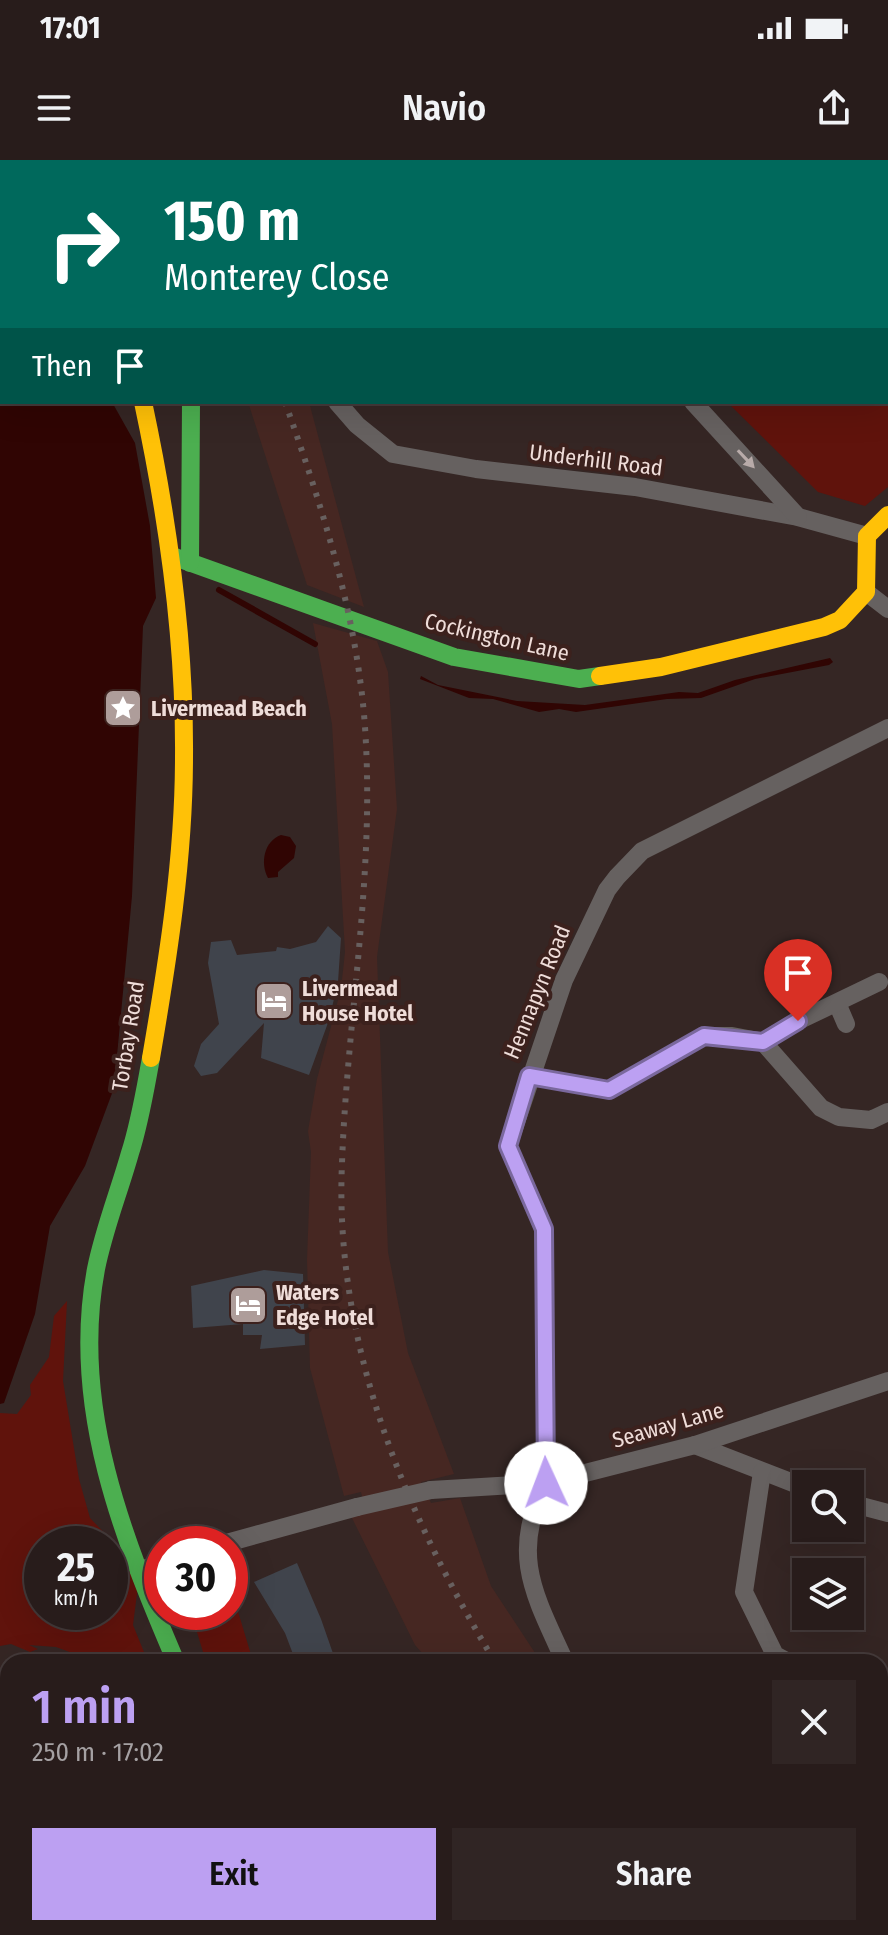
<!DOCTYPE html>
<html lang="en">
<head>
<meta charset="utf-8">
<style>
  :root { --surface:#281c1b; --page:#302524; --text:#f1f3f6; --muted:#a5a1a3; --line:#443a3a; --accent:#bca0f2 }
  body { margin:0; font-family:"Fira Sans Condensed",sans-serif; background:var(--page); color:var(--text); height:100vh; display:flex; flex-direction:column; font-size:30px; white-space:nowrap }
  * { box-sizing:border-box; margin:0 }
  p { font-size:26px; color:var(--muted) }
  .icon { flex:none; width:44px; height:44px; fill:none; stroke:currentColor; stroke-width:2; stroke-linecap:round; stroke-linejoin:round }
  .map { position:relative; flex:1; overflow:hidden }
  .drawer { position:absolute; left:0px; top:1494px; width:888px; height:282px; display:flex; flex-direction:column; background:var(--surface); border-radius:24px 24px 0 0; box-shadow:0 8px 32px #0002,0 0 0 2px var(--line) }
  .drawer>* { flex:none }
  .banner { position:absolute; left:0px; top:0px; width:888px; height:244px; box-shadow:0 8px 32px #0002,0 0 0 2px var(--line); background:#00695c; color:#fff; overflow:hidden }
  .tools { position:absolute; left:792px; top:1310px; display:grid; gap:16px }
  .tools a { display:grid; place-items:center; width:72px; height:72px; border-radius:0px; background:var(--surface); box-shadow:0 8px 32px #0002,0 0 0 2px var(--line); font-size:40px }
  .speed { position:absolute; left:24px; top:1366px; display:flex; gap:16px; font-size:40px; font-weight:700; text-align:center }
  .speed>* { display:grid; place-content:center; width:104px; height:104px; border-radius:50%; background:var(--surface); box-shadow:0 8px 32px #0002,0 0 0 2px var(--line); line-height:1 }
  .speed small { font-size:20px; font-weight:400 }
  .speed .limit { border:12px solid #d22; background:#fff; color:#111 }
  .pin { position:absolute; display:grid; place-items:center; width:68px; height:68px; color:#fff; margin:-82px -34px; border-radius:50% 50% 50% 0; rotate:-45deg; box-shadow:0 0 8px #0007 }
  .pin .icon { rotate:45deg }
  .me { position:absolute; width:88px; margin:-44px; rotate:358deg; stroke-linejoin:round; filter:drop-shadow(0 0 6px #0008) }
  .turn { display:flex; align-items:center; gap:28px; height:168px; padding:0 32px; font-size:36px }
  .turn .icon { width:104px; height:104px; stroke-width:2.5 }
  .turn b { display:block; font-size:56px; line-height:68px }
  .then { display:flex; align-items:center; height:76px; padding:0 32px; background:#0003; gap:16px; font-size:30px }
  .round { display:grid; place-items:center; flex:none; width:84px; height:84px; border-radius:0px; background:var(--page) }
  .overview { display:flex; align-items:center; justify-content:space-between; height:136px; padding:0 32px }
  h1 { font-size:48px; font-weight:600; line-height:60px; color:var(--accent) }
  .primary-button { display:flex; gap:16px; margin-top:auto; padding:16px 32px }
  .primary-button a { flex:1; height:92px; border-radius:0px; background:var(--accent); color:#111; font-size:32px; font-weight:600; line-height:92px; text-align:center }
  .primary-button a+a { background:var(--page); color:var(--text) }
  .status { display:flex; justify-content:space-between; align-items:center; height:56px; padding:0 40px; background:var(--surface); direction:ltr }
  .status svg { height:22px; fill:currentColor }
  header { display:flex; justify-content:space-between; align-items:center; height:104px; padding:0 32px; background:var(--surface); font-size:36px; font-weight:600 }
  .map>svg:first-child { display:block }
  .built { fill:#462722 }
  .green { fill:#60130c; fill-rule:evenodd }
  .water { fill:#300503 }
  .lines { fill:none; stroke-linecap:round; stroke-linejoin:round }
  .stream { stroke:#300503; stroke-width:6 }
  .building { fill:#40444c }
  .street { stroke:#666160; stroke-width:18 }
  .fast { stroke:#4caf50; stroke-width:18 }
  .slow { stroke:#ffc107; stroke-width:18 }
  .jam { stroke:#c62828; stroke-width:18 }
  .rail { stroke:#68605f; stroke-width:6; stroke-dasharray:4 8; stroke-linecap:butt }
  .street-bridge { stroke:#666160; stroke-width:18 }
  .oneway { fill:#b8aba9 }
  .route-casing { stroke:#7a689d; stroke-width:20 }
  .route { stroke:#bca0f2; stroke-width:14 }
  .labels { text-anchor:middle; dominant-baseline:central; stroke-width:8; stroke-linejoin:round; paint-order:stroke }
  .street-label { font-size:22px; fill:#efddd9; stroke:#3c211d }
  .poi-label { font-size:22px; font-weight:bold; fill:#efddd9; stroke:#3c211d; text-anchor:start }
</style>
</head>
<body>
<div class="status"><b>17:01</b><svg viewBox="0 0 49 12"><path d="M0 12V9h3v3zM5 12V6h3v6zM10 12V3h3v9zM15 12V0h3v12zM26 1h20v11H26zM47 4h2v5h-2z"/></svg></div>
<header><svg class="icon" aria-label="menu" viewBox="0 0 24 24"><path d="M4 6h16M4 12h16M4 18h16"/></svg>Navio<svg class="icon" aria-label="share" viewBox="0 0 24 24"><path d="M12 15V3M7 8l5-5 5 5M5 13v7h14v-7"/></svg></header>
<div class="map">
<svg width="888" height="1775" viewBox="0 0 888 1775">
  <rect width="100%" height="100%" fill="#352624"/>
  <!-- built -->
  <g class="built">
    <polygon points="248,242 309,242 364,447 307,425"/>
    <polygon points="313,463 377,481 388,512 397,649 377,797 388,1092 408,1193 454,1314 421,1322 431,1343 460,1338 491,1426 541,1502 430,1502 415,1485 351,1356 366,1353 361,1332 344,1336 310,1208 307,1100 311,992 308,971 317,919 341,829 345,792 332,564"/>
    <polygon points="285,1768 472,1768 464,1775 285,1775"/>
    <polygon points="632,1768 839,1768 848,1775 640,1775"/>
  </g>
  <!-- green -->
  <g class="green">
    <polygon points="888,107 888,327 865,346 818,332 727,242 886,242"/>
    <path d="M67 1141 63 1221 79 1319 90 1358 140 1410 133 1465 148 1502H97L56 1487 29 1485 38 1489 30 1492 11 1484 0 1486V1253L17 1254 31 1235 30 1225 49 1197 54 1156ZM42 1384H110V1452H42Z"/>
    <polygon points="230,1425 252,1498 238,1502 206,1502 191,1452 230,1452"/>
  </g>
  <!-- water -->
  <g class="water">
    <polygon points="0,67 2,242 112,242 135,283 150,366 156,438 143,466 132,736 114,928 85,1006 50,1066 35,1154 4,1243 0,1244"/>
    <polygon points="830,498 833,502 829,505 755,519 701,538 667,539 576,552 559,549 539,552 493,539 469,538 420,519 421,516 438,525 517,541 585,545 679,532 698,533 735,520"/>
    <path d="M281 675 290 677 296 686 294 698 278 712V717L268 718C260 703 264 681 281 675Z"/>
    <polygon points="8,1509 8,1768 186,1768 187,1775 0,1775 0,1510"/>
  </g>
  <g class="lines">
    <!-- stream -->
    <polyline class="stream" points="219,430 315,484"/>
  </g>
  <!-- building -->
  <g class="building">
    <polygon points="328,766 341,778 338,822 329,860 309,915 261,898 264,863 217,913 201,916 194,906 201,884 219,864 208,803 211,782 231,780 237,795 276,791 277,787 290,789 316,782"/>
    <polygon points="264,1110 303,1114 305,1185 260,1189 262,1175 243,1175 243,1164 193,1168 191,1126"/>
    <polygon points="297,1403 321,1459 336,1502 296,1502 285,1473 254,1422"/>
  </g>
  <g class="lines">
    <!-- street -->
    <g class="street">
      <polyline points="500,0 500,2"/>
      <polyline points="808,2 813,0"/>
      <polyline points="337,242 357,265 393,294 476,309 635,327 798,357 867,376"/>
      <polyline points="693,242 798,357"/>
      <polyline points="866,432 888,449"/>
      <polyline points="837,843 846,864"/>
      <polyline points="763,882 798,861 879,822"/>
      <polyline points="529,916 609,930 704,876 732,876 763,882 821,948 839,957 871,960 888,952"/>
      <polyline points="695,1285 806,1328"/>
      <polyline points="762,1312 744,1432 775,1495 788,1502"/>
      <polyline points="431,1330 546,1323 695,1285 888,1221"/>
      <polyline points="850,1343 888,1353"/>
      <polyline points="223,1384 357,1347"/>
      <polyline points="140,1410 162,1403"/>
      <path d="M565 1502C535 1436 509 1394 546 1323L544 1069 508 986 564 820 607 730 617 717 642 691 888 568"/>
      <polyline points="880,1537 888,1538"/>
      <polyline points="865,1768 874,1775"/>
      <polyline points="499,1775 506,1768"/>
    </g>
    <!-- fast -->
    <g class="fast">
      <polyline points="172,396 454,497 579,519 600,516"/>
      <polyline points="190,403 191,242"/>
      <path d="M151 898C145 930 140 962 130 993 119 1032 104 1069 96 1109 70 1247 123 1378 176 1502"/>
      <polyline points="261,1768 263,1775"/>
    </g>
    <!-- slow -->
    <g class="slow">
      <polyline points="355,2 356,0"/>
      <path d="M143 242C168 359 185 477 184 597 184 698 168 799 151 898"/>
      <polyline points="600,516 661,507 824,467 840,460 866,432 867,376 888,355"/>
    </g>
    <!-- jam -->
    <polyline class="jam" points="77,0 78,2"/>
    <!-- rail -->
    <g class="rail">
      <polyline points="200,0 201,2"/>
      <path d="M285 242C324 352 361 467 366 585 373 725 347 863 342 1003 334 1182 404 1352 495 1502"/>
      <polyline points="725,1768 733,1775"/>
      <polyline points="760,1768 768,1775"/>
    </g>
    <!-- street-bridge -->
    <polyline class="street-bridge" points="357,1347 431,1330"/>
  </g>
  <!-- one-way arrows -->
  <defs><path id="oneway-solid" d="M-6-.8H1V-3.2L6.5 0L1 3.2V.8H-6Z" transform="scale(2)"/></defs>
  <use class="oneway" href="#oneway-solid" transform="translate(746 299) rotate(47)"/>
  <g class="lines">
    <!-- route casing -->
    <g class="route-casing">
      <polyline id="route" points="546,1323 544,1069 508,986 529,916 609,930 704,876 763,882 798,861"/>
    </g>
    <!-- route -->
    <use href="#route" class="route"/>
  </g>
  <!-- icons -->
  <defs>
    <g id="sight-square" transform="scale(2)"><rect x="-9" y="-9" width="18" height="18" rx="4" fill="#ae9d9a" stroke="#3c211d"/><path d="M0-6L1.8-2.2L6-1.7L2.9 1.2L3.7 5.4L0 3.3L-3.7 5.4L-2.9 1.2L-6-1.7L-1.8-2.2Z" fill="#fff"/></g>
    <g id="hotel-square" transform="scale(2)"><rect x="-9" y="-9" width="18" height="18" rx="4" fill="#ae9d9a" stroke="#3c211d"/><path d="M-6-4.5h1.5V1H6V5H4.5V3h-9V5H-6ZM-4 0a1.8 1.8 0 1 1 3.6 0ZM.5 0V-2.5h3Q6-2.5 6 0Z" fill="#fff"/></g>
  </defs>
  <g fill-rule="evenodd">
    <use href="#sight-square" x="123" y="548"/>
    <use href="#hotel-square" x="274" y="841"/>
    <use href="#hotel-square" x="248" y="1145"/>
  </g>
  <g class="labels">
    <!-- street labels -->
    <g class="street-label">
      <text transform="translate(596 300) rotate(7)">Underhill Road</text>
      <text transform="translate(497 477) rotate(13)">Cockington Lane</text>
      <text transform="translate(537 832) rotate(-68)">Hennapyn Road</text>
      <text transform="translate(128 876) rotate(-81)">Torbay Road</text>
      <text transform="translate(668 1265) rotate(-16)">Seaway Lane</text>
    </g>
    <!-- poi labels -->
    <g class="poi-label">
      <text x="151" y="548">Livermead Beach</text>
      <text x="302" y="828">Livermead<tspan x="302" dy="25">House Hotel</tspan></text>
      <text x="276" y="1132">Waters<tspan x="276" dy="25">Edge Hotel</tspan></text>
    </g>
  </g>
</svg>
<div class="tools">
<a><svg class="icon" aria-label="search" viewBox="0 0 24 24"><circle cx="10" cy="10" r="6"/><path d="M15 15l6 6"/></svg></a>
<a><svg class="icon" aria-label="layers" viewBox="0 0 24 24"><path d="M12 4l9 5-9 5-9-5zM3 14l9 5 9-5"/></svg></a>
</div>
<div class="speed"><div>25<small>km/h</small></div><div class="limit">30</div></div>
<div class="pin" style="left:798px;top:861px;background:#d93025"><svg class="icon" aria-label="arrive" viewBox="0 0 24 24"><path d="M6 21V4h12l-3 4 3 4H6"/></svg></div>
<svg class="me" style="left:546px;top:1323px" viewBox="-20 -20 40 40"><circle r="19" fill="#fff"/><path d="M0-13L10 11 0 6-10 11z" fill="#bca0f2"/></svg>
<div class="banner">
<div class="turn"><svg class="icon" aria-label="right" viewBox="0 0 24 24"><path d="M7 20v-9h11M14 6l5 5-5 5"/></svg><div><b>150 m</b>Monterey Close</div></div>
<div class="then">Then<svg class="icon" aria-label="arrive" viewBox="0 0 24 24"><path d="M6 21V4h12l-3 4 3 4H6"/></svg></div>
</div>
<section class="drawer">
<div class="overview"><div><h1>1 min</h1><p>250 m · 17:02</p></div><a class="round"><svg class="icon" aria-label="close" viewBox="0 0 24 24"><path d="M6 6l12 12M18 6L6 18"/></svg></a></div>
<div class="primary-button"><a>Exit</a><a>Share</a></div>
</section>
</div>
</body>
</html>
